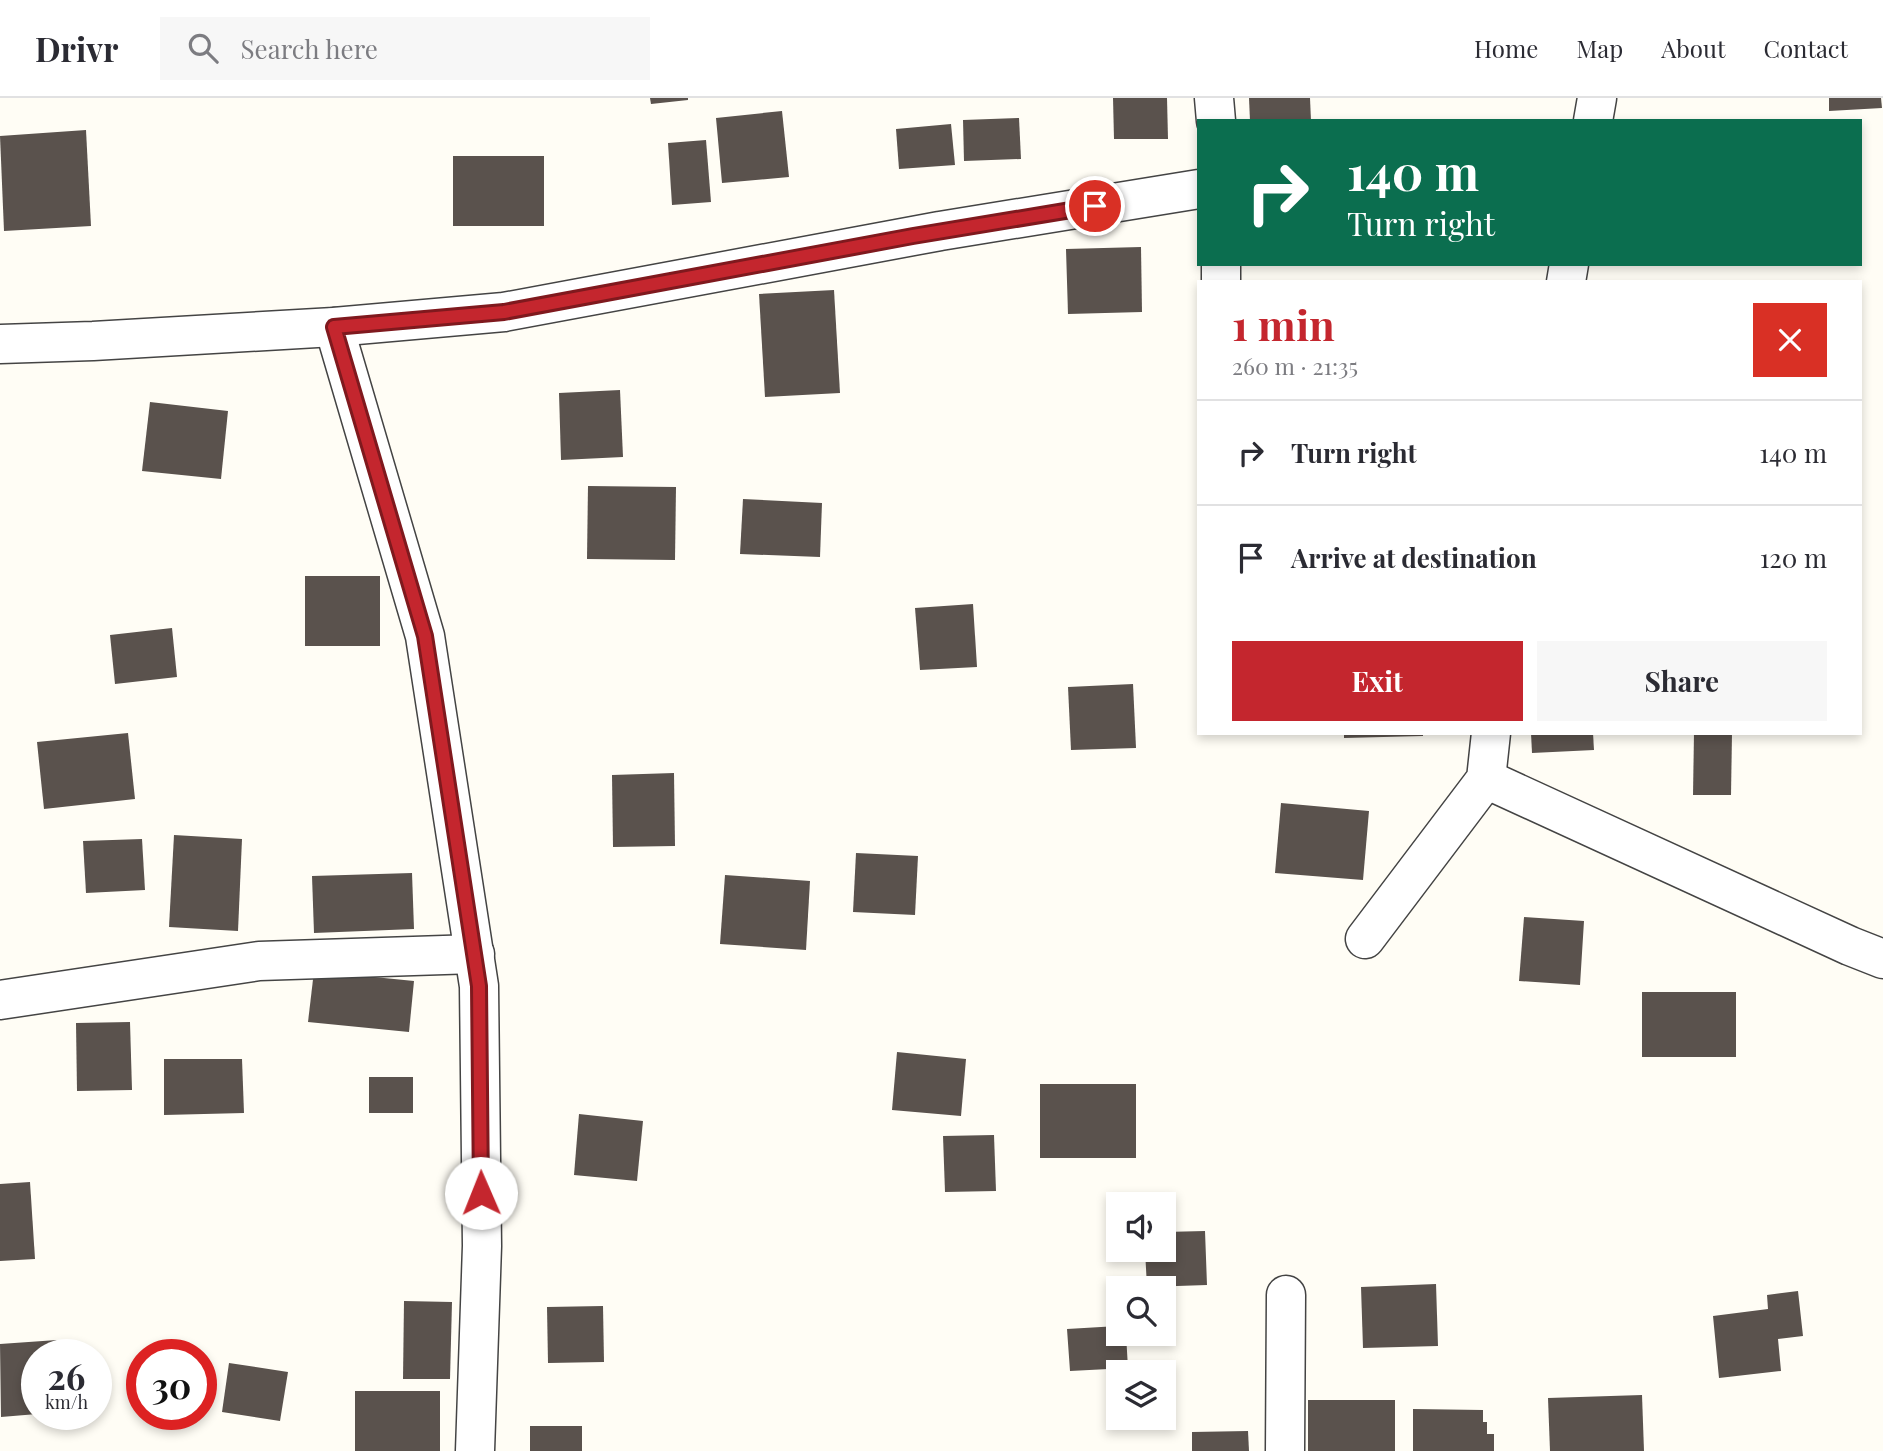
<!DOCTYPE html>
<html lang="en">
<head>
<meta charset="utf-8">
<style>
  :root { --surface:#fff; --page:#f7f7f7; --text:#2b2b33; --muted:#7c7c81; --line:#e1e1e2; --accent:#c4262e }
  body { margin:0; font-family:"Playfair Display",serif; background:var(--page); color:var(--text); height:100vh; display:flex; flex-direction:column; font-size:26px; white-space:nowrap }
  * { box-sizing:border-box; margin:0 }
  p { font-size:23px; color:var(--muted) }
  .icon { flex:none; width:38px; height:38px; fill:none; stroke:currentColor; stroke-width:2; stroke-linecap:round; stroke-linejoin:round }
  .map { position:relative; flex:1; overflow:hidden }
  .panel { position:absolute; left:1197px; top:182px; width:665px; height:455px; display:flex; flex-direction:column; background:var(--surface); border-radius:0px; box-shadow:0 4px 10px #0003 }
  .panel>* { flex:none }
  .guide { position:absolute; left:1197px; top:21px; width:665px; height:147px; border-radius:0px; box-shadow:0 4px 10px #0003; background:#0b6e4f; color:#fff; overflow:hidden }
  .controls { position:absolute; left:1106px; top:1094px; display:grid; gap:14px }
  .controls a { display:grid; place-items:center; width:70px; height:70px; border-radius:0px; background:var(--surface); box-shadow:0 4px 10px #0003; font-size:35px }
  .speed { position:absolute; left:21px; top:1241px; display:flex; gap:14px; font-size:35px; font-weight:700; text-align:center }
  .speed>* { display:grid; place-content:center; width:91px; height:91px; border-radius:50%; background:var(--surface); box-shadow:0 4px 10px #0003; line-height:1 }
  .speed small { font-size:18px; font-weight:400 }
  .speed .limit { border:10px solid #d22; background:#fff; color:#111 }
  .pin { position:absolute; display:grid; place-items:center; width:60px; height:60px; color:#fff; margin:-30px; border:4px solid #fff; border-radius:50%; box-shadow:0 2px 7px #0007 }
  .me { position:absolute; width:77px; margin:-38px; rotate:359deg; stroke-linejoin:round; filter:drop-shadow(0 0 5px #0008) }
  .turn { display:flex; align-items:center; gap:24px; height:147px; padding:0 35px; font-size:32px }
  .turn .icon { width:91px; height:91px; stroke-width:2.5 }
  .turn b { display:block; font-size:49px; line-height:60px }
  .round { display:grid; place-items:center; flex:none; width:74px; height:74px; border-radius:0px; background:var(--page) }
  .head { display:flex; align-items:center; justify-content:space-between; height:119px; padding:0 35px }
  h1 { font-size:42px; font-weight:700; line-height:52px; color:var(--accent) }
  .button { display:flex; gap:14px; margin-top:auto; padding:14px 35px }
  .button a { flex:1; height:80px; border-radius:0px; background:var(--accent); color:#fff; font-size:28px; font-weight:700; line-height:80px; text-align:center }
  .button a+a { background:var(--page); color:var(--text) }
  ul { padding:0; list-style:none }
  li { display:flex; align-items:center; gap:21px; height:105px; padding:0 35px; border-top:2px solid var(--line) }
  li div { flex:1 }
  li b { display:block; font-size:26px }
  li em { font-style:normal }
  header { display:flex; align-items:center; gap:42px; box-sizing:border-box; height:98px; padding:0 35px; background:var(--surface); border-bottom:2px solid var(--line) }
  header strong { font-size:33px }
  nav { display:flex; gap:38px; margin-inline-start:auto; font-size:24px }
  .search { width:490px; height:63px; background:var(--page); display:flex; align-items:center; gap:18px; box-sizing:border-box; padding:0 24px; border-radius:0px; color:var(--muted); font-size:26px }
  .map>svg:first-child { display:block }
  .building { fill:#5a524d }
  .lines { fill:none; stroke-linecap:round; stroke-linejoin:round }
  .minor-casing { stroke:#444; stroke-width:41 }
  .minor { stroke:#fff; stroke-width:38 }
  .route-casing { stroke:#7f191e; stroke-width:18 }
  .route { stroke:#c4262e; stroke-width:12 }
</style>
</head>
<body>
<header>
<strong>Drivr</strong>
<div class="search"><svg class="icon" aria-label="search" viewBox="0 0 24 24"><circle cx="10" cy="10" r="6"/><path d="M15 15l6 6"/></svg>Search here</div>
<nav><a>Home</a><a>Map</a><a>About</a><a>Contact</a></nav>
</header>
<div class="map">
<svg width="1883" height="1353" viewBox="0 0 1883 1353">
  <rect width="100%" height="100%" fill="#fffdf5"/>
  <!-- building -->
  <g class="building">
    <polygon points="650,0 688,0 688,2 651,6"/>
    <polygon points="1113,0 1167,0 1168,41 1114,41"/>
    <polygon points="1249,0 1310,0 1311,23 1250,23"/>
    <polygon points="1829,0 1881,0 1882,10 1829,13"/>
    <polygon points="782,13 789,79 722,85 716,20"/>
    <polygon points="1019,20 1021,61 964,63 963,22"/>
    <polygon points="951,26 955,67 899,71 896,31"/>
    <polygon points="86,32 91,128 4,133 0,38"/>
    <polygon points="706,42 711,104 672,107 668,45"/>
    <rect x="453" y="58" width="91" height="70"/>
    <polygon points="1141,149 1142,214 1068,216 1066,151"/>
    <polygon points="834,192 840,295 765,299 759,196"/>
    <polygon points="620,292 623,359 561,362 559,295"/>
    <polygon points="150,304 228,313 221,381 142,373"/>
    <polygon points="588,388 676,389 675,462 587,461"/>
    <polygon points="743,401 822,405 820,459 740,456"/>
    <rect x="305" y="478" width="75" height="70"/>
    <polygon points="973,506 977,569 920,572 915,510"/>
    <polygon points="172,530 177,579 115,586 110,537"/>
    <polygon points="1133,586 1136,650 1071,652 1068,589"/>
    <polygon points="128,635 135,701 44,711 37,644"/>
    <polygon points="1344,635 1423,635 1423,638 1344,640"/>
    <polygon points="1531,635 1593,635 1594,652 1532,655"/>
    <polygon points="1694,635 1732,635 1731,697 1693,697"/>
    <polygon points="674,675 675,748 613,749 612,677"/>
    <polygon points="1281,705 1369,713 1363,782 1275,775"/>
    <polygon points="174,737 242,741 238,833 169,829"/>
    <polygon points="142,741 145,792 86,795 83,743"/>
    <polygon points="856,755 918,758 915,817 853,814"/>
    <polygon points="412,775 414,831 314,835 312,778"/>
    <polygon points="725,777 810,783 806,852 720,846"/>
    <polygon points="1524,819 1584,823 1580,887 1519,883"/>
    <polygon points="314,873 414,883 409,934 308,924"/>
    <rect x="1642" y="894" width="94" height="65"/>
    <polygon points="130,924 132,992 77,993 76,925"/>
    <polygon points="897,954 966,961 961,1018 892,1012"/>
    <polygon points="164,961 242,961 244,1015 164,1017"/>
    <rect x="369" y="979" width="44" height="36"/>
    <rect x="1040" y="986" width="96" height="74"/>
    <polygon points="579,1016 643,1023 637,1083 574,1077"/>
    <polygon points="994,1037 996,1093 945,1094 943,1038"/>
    <polygon points="30,1084 35,1161 0,1163 0,1086"/>
    <polygon points="1205,1133 1207,1187 1147,1189 1145,1152 1164,1152 1164,1134"/>
    <polygon points="1436,1186 1438,1248 1363,1250 1361,1189"/>
    <polygon points="1798,1193 1803,1238 1778,1241 1781,1273 1719,1280 1713,1218 1768,1211 1767,1197"/>
    <polygon points="404,1203 452,1204 450,1281 403,1281"/>
    <polygon points="603,1208 604,1264 548,1265 547,1209"/>
    <polygon points="1118,1228 1118,1236 1126,1236 1128,1270 1070,1273 1067,1231"/>
    <polygon points="57,1242 58,1256 37,1256 37,1316 1,1319 0,1246"/>
    <polygon points="229,1265 288,1274 280,1323 222,1314"/>
    <rect x="355" y="1293" width="85" height="60"/>
    <polygon points="1642,1297 1644,1353 1550,1353 1548,1300"/>
    <rect x="1308" y="1302" width="87" height="51"/>
    <polygon points="1413,1311 1483,1312 1483,1324 1487,1324 1487,1336 1494,1336 1494,1353 1413,1353"/>
    <rect x="530" y="1328" width="52" height="25"/>
    <polygon points="1248,1333 1249,1353 1192,1353 1192,1334"/>
  </g>
  <g class="lines">
    <!-- minor casing -->
    <g class="minor-casing">
      <g id="minor">
        <polyline points="1214,0 1216,23"/>
        <polyline points="1593,23 1597,0"/>
        <polyline points="1221,184 1221,166"/>
        <polyline points="1566,184 1569,166"/>
        <polyline points="334,229 425,538 479,888 482,1148 475,1353"/>
        <polyline points="0,246 93,243 334,229 504,214 940,133 1199,91"/>
        <polyline points="1486,681 1850,848 1883,861"/>
        <polyline points="1365,841 1486,681 1491,635"/>
        <polyline points="0,902 259,863 475,856"/>
        <polyline points="1285,1353 1286,1197"/>
      </g>
    </g>
    <!-- minor -->
    <use href="#minor" class="minor"/>
  </g>
  <g class="lines">
    <!-- route casing -->
    <g class="route-casing">
      <polyline id="route" points="481,1095 479,888 425,538 334,229 504,214 913,138 1095,108"/>
    </g>
    <!-- route -->
    <use href="#route" class="route"/>
  </g>
</svg>
<div class="controls">
<a><svg class="icon" aria-label="sound" viewBox="0 0 24 24"><path d="M4 9h4l5-4v14l-5-4H4zM17 9q2 3 0 6"/></svg></a>
<a><svg class="icon" aria-label="search" viewBox="0 0 24 24"><circle cx="10" cy="10" r="6"/><path d="M15 15l6 6"/></svg></a>
<a><svg class="icon" aria-label="layers" viewBox="0 0 24 24"><path d="M12 4l9 5-9 5-9-5zM3 14l9 5 9-5"/></svg></a>
</div>
<div class="speed"><div>26<small>km/h</small></div><div class="limit">30</div></div>
<div class="pin" style="left:1095px;top:108px;background:#d93025"><svg class="icon" aria-label="arrive" viewBox="0 0 24 24"><path d="M6 21V4h12l-3 4 3 4H6"/></svg></div>
<svg class="me" style="left:481px;top:1095px" viewBox="-20 -20 40 40"><circle r="19" fill="#fff"/><path d="M0-13L10 11 0 6-10 11z" fill="#c4262e"/></svg>
<div class="guide">
<div class="turn"><svg class="icon" aria-label="right" viewBox="0 0 24 24"><path d="M7 20v-9h11M14 6l5 5-5 5"/></svg><div><b>140 m</b>Turn right</div></div>
</div>
<section class="panel">
<div class="head"><div><h1>1 min</h1><p>260 m · 21:35</p></div><a class="round" style="background:#d93025;color:#fff"><svg class="icon" aria-label="close" viewBox="0 0 24 24"><path d="M6 6l12 12M18 6L6 18"/></svg></a></div>
<ul>
<li><svg class="icon" aria-label="right" viewBox="0 0 24 24"><path d="M7 20v-9h11M14 6l5 5-5 5"/></svg><div><b>Turn right</b></div><em>140 m</em></li>
<li><svg class="icon" aria-label="arrive" viewBox="0 0 24 24"><path d="M6 21V4h12l-3 4 3 4H6"/></svg><div><b>Arrive at destination</b></div><em>120 m</em></li>
</ul>
<div class="button"><a>Exit</a><a>Share</a></div>
</section>
</div>
</body>
</html>
